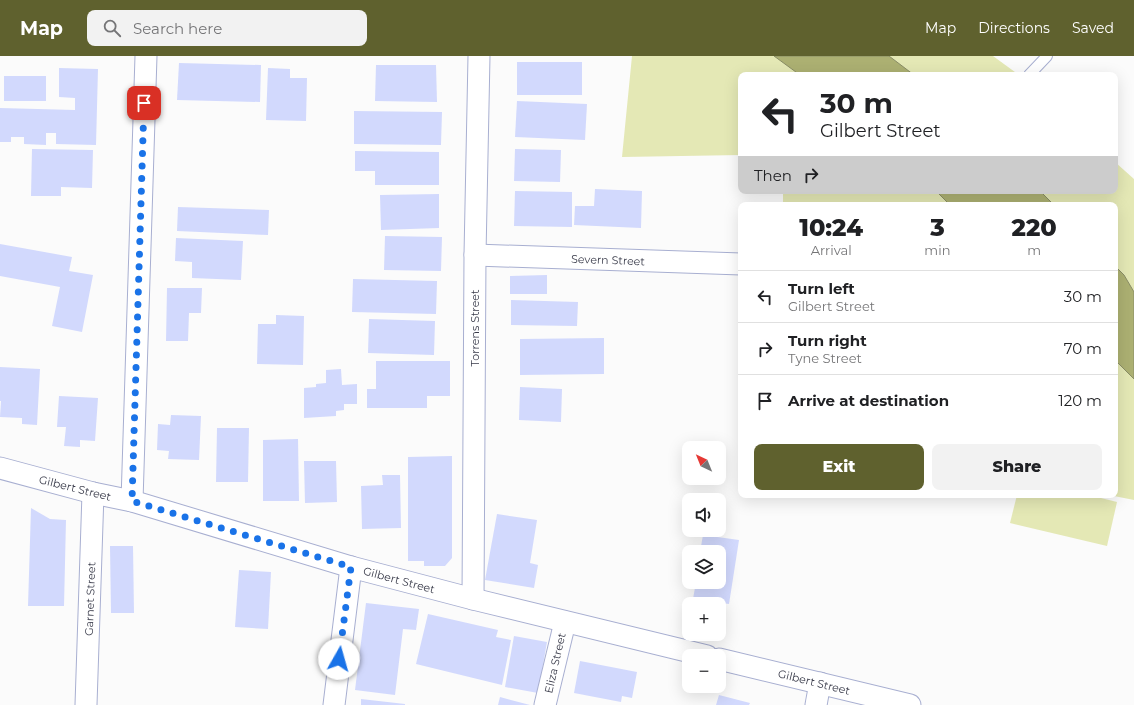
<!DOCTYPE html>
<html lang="en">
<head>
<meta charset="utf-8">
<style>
  :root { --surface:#fff; --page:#f2f2f2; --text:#202124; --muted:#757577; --line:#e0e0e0; --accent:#5f612e }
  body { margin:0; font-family:Montserrat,sans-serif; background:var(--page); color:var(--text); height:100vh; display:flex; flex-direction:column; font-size:15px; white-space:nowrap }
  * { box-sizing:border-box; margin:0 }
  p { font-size:13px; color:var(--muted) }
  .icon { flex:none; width:22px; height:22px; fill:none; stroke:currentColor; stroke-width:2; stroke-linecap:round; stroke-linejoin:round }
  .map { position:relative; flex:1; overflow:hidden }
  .drawer { position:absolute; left:738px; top:146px; width:380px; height:296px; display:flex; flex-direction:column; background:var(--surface); border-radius:8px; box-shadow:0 4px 16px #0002 }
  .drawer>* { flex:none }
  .guide { position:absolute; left:738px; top:16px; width:380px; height:122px; border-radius:8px; box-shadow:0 4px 16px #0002; background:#fff; color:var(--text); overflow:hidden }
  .needle { width:26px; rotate:317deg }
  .buttons { position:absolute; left:682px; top:385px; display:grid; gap:8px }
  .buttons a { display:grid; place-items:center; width:44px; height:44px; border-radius:8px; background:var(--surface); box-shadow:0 4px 16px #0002; font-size:20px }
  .pin { position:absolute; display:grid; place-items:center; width:34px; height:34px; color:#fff; margin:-17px; border-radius:8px; box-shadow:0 2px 6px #0006 }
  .me { position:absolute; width:44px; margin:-22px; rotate:7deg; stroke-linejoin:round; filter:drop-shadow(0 0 3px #0008) }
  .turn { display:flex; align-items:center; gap:14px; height:84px; padding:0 16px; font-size:18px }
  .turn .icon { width:52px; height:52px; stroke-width:2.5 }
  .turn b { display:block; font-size:28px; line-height:34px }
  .then { display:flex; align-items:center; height:38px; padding:0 16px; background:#0003; gap:8px; font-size:15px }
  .eta { display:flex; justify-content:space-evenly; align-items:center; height:68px; text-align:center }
  .eta b { font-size:24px; font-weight:800; line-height:28px }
  .action { display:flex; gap:8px; margin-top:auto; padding:8px 16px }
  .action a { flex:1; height:46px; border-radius:8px; background:var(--accent); color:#fff; font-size:16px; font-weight:800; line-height:46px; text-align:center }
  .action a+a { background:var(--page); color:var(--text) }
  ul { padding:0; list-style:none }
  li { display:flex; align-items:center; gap:12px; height:52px; padding:0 16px; border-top:1px solid var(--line) }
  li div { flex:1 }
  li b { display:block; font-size:15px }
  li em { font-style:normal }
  header { display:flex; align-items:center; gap:24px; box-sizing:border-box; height:56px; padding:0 20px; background:var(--accent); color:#fff }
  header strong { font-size:19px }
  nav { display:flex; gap:22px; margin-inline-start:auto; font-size:14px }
  .search { width:280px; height:36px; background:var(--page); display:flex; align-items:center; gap:10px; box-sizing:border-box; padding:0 14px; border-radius:8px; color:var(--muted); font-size:15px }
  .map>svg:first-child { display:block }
  .green { fill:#e4e8b5 }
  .water { fill:#acb072; stroke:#898d66 }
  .building { fill:#d2d9fd }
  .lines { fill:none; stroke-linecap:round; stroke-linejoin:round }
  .lane-casing { stroke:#a8afd1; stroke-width:12 }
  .street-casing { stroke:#a8afd1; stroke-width:23 }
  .lane { stroke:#fff; stroke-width:10 }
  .street { stroke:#fff; stroke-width:21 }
  .route { stroke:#1a73e8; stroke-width:7; stroke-dasharray:0 12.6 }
  .labels { text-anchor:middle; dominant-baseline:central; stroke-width:3.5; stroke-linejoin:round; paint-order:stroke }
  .street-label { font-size:11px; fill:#383a49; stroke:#fff }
</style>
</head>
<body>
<header>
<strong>Map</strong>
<div class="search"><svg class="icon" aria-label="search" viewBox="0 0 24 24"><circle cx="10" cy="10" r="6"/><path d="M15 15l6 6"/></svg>Search here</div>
<nav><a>Map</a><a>Directions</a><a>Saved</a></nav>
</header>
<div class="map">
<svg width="1134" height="649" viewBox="0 0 1134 649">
  <rect width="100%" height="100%" fill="#fbfbfb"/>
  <!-- green -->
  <g class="green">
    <polygon points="632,0 993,0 1019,19 741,19 741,99 622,101"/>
    <polygon points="1115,106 1134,123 1134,444 1109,439 1115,439 1115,149 783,149 783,135 1115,135"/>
    <polygon points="1017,439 1089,439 1117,446 1107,490 1010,467"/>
  </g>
  <!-- water -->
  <g class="water">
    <polygon points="774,0 889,0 914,19 800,19"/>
    <polygon points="936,135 1040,135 1054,149 950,149"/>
    <polygon points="1115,210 1124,219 1134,236 1134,323 1115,304"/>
  </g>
  <!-- building -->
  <g class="building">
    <rect x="517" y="6" width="65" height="33"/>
    <polygon points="179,7 261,9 260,46 177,44"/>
    <polygon points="376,9 436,9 437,46 375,45"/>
    <polygon points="59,12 98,13 96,89 56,88 56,77 46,77 46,89 24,88 24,81 11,81 11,86 0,86 0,52 75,54 75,42 59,41"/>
    <polygon points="268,12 290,13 290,22 307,22 306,65 266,64"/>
    <rect x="4" y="20" width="42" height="25"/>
    <polygon points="517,45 587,48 585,84 515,81"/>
    <polygon points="354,55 442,56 441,89 354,88"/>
    <polygon points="32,93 93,94 92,132 61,131 61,140 31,140"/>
    <polygon points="515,93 561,94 560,126 514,125"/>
    <polygon points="355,95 439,96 439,129 375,129 375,115 355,115"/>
    <polygon points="595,133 642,135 641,172 574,169 575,150 594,150"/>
    <polygon points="515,135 572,136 572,171 514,170"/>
    <polygon points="439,138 439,172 381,174 380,139"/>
    <polygon points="178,151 269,154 268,179 177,175"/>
    <polygon points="385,180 442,181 441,215 384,214"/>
    <polygon points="176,182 243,185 241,224 192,222 192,206 175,205"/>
    <polygon points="0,188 72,201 69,215 93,219 82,276 52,270 60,231 0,220"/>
    <polygon points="547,219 547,238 510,238 510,220"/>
    <polygon points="353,223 437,225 436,258 352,256"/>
    <polygon points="167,232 202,232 201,257 189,257 188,285 166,285"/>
    <polygon points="511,244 578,246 577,270 511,269"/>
    <polygon points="276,259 304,260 303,309 257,308 258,268 276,268"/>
    <polygon points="369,263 435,265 434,299 368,297"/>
    <polygon points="604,282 604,318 520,319 520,283"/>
    <polygon points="376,305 450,305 450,340 427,340 427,352 367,352 367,333 376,333"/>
    <polygon points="0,311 40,313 37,369 22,368 22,362 0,361 1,345 0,345"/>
    <polygon points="341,313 342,329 357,328 357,348 344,348 344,354 336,355 336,360 304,362 304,332 316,331 316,328 326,327 326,314"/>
    <polygon points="520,331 562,333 561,366 519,364"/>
    <polygon points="59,340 98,342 95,385 80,384 80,391 64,390 66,371 57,371"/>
    <polygon points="171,359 201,360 199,404 168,403 169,395 157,394 158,368 170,369"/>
    <polygon points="217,372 249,372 248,426 216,426"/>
    <polygon points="298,383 299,445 263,445 263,384"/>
    <polygon points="452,400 452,502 445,510 424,510 424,505 408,505 408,401"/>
    <polygon points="304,405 336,405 337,446 305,447"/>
    <polygon points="382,419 400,419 401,472 362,473 361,430 383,429"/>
    <polygon points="31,452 50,463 66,464 64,550 28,550"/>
    <polygon points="497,458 537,464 530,507 538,509 534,532 485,524"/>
    <polygon points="703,479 739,484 729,548 693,543 696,526 719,526 719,496 700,496"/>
    <polygon points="110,490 133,490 134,557 111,557"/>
    <polygon points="239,514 271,516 268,573 235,571"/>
    <polygon points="366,547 419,553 416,574 403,573 395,639 355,634"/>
    <polygon points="428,558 498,574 496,581 511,584 502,629 416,608"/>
    <polygon points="514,580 547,586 538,637 505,631"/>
    <polygon points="580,605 637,616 632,642 622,640 621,646 574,637"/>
    <polygon points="719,639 750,647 749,649 716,649"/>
    <polygon points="500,641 530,649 498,649"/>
    <polygon points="361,643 405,648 405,649 361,649"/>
  </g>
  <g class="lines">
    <!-- lane casing -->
    <g class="lane-casing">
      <polyline id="lane" points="1029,19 1047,0"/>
    </g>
    <!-- street casing -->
    <g class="street-casing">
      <g id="street">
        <polyline points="475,199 741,208"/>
        <polyline points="0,412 93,437 132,445 351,511 473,543 707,600"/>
        <polyline points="132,445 146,0"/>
        <polyline points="473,543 475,199 479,0"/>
        <polyline points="719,603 910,649"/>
        <polyline points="86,649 93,437"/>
        <polyline points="334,649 351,511"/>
        <polyline points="545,649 565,566"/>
        <polyline points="816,649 820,627"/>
      </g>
    </g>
    <!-- lane -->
    <use href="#lane" class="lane"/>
    <!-- street -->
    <use href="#street" class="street"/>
  </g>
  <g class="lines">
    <!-- route -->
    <polyline class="route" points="144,47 132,445 351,511 339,603"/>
  </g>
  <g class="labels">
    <!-- street labels -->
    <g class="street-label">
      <text transform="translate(608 204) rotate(2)">Severn Street</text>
      <text transform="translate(475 272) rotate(-90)">Torrens Street</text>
      <text transform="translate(75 432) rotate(14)">Gilbert Street</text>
      <text transform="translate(399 524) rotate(15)">Gilbert Street</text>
      <text transform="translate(90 543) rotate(-88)">Garnet Street</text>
      <text transform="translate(555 607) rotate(-77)">Eliza Street</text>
      <text transform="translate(814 626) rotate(14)">Gilbert Street</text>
    </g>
  </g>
</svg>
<div class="buttons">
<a><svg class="needle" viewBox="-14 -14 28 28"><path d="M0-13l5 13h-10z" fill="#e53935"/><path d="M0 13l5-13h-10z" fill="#757577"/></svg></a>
<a><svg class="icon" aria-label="sound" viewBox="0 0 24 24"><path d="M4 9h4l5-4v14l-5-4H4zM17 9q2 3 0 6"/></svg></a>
<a><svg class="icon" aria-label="layers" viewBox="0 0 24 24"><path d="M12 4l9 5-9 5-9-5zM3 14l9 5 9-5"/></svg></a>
<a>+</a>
<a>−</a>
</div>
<div class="pin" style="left:144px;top:47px;background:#d93025"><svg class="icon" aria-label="arrive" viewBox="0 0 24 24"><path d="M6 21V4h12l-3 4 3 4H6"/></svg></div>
<svg class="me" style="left:339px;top:603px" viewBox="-20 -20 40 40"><circle r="19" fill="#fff"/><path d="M0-13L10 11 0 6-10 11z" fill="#1a73e8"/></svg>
<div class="guide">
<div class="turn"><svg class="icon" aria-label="left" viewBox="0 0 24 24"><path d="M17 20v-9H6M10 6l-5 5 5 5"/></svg><div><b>30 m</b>Gilbert Street</div></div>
<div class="then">Then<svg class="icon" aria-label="right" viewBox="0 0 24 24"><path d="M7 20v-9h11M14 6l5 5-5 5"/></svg></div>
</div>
<section class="drawer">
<div class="eta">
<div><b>10:24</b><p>Arrival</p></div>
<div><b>3</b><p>min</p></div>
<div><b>220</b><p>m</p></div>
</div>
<ul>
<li><svg class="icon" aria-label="left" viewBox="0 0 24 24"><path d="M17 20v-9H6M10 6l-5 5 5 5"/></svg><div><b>Turn left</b><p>Gilbert Street</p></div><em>30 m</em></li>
<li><svg class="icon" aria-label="right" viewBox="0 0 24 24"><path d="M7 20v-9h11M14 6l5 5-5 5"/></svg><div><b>Turn right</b><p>Tyne Street</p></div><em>70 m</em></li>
<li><svg class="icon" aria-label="arrive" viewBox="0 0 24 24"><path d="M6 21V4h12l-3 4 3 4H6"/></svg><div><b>Arrive at destination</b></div><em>120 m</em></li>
</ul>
<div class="action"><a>Exit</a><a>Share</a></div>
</section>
</div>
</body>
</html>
